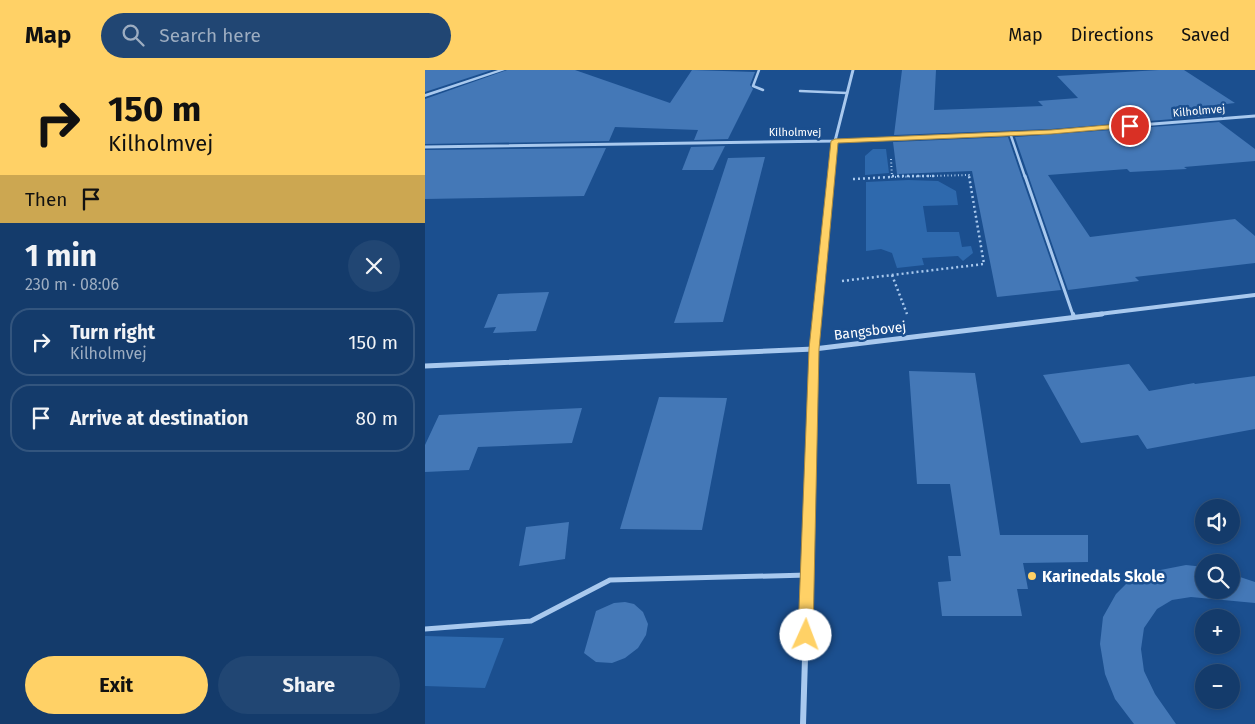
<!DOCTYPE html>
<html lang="en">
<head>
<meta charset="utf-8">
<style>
  :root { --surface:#143b6b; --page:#214673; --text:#f1f3f6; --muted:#9dadc1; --line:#33557e; --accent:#ffd166 }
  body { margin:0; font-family:"Fira Sans",sans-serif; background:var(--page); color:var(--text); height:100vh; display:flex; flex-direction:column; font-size:19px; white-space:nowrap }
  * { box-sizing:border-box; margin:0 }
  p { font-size:16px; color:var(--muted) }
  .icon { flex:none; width:28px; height:28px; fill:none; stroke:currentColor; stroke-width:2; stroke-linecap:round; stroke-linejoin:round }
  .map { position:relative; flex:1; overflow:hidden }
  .sheet { display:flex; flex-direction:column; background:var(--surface); width:425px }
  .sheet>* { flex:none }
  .banner { background:#ffd166; color:#111; overflow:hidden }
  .fabs { position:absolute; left:770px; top:429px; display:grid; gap:10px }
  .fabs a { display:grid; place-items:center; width:45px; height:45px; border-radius:50%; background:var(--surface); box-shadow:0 2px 8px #0003,0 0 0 1px var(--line); font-size:25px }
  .pin { position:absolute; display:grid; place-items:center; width:42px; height:42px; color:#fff; margin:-21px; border:2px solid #fff; border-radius:50%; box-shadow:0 1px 5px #0007 }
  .me { position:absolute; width:55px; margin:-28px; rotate:2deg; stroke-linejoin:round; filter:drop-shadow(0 0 4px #0008) }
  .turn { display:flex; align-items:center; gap:18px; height:105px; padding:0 25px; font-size:22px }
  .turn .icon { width:65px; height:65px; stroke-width:2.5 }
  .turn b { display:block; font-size:35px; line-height:42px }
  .then { display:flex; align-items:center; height:48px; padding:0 25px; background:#0003; gap:10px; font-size:19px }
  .round { display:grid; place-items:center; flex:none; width:52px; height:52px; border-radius:26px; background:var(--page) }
  .overview { display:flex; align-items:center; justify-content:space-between; height:85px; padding:0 25px }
  h1 { font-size:30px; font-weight:700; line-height:38px }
  .primary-button { display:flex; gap:10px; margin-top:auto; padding:10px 25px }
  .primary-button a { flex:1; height:58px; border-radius:30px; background:var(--accent); color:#111; font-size:20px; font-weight:700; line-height:58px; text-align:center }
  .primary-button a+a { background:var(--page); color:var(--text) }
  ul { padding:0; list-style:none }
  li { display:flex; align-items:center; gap:15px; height:68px; margin:0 10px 8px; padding:0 15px; border:2px solid var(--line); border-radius:20px }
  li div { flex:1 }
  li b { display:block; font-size:19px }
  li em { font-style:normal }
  header { display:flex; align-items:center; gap:30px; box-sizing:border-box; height:70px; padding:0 25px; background:var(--accent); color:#111 }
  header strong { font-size:24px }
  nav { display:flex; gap:28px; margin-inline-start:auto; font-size:18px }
  .search { width:350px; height:45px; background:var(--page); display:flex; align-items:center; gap:12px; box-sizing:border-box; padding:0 18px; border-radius:28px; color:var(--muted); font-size:19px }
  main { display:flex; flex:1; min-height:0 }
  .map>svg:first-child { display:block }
  .green { fill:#2e69ad }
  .building { fill:#4478b7 }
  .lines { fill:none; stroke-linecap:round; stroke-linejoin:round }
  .path-far1 { stroke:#a9c9ee; stroke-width:2; stroke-dasharray:1 2.5; stroke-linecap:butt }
  .path { stroke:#a9c9ee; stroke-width:2.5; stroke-dasharray:2 3; stroke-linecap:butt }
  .service-far3 { stroke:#a9c9ee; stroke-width:2.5 }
  .service-far2 { stroke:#a9c9ee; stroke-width:3 }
  .service-far1 { stroke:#a9c9ee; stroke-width:4 }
  .service { stroke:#a9c9ee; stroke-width:5 }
  .minor-far3 { stroke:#a9c9ee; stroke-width:3 }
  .minor-far2 { stroke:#a9c9ee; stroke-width:4 }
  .minor-far1 { stroke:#a9c9ee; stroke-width:5 }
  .minor { stroke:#a9c9ee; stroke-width:6 }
  .tertiary { fill:#a9c9ee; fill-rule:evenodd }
  .route { fill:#ffd166; stroke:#a68842 }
  .poi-dot { fill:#ffd166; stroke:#1b4f8f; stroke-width:2 }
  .labels { text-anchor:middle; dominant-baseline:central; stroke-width:5; stroke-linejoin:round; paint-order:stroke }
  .far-street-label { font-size:11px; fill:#fff; stroke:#1b4f8f }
  .street-label { font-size:14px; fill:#fff; stroke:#1b4f8f }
  .near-poi-label { font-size:16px; font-weight:bold; fill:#fff; stroke:#1b4f8f; text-anchor:start }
</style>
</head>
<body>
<header>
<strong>Map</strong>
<div class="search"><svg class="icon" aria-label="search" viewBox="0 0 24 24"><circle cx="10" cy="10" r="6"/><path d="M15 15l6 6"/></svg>Search here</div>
<nav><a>Map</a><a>Directions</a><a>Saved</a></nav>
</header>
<main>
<section class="sheet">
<div class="banner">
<div class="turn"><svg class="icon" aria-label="right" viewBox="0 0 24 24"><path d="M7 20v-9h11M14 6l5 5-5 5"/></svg><div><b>150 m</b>Kilholmvej</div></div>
<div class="then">Then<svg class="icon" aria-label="arrive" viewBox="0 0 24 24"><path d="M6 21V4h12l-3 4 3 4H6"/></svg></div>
</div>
<div class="overview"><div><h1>1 min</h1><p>230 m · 08:06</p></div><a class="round"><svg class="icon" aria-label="close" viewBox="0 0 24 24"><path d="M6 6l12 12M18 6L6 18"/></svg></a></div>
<ul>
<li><svg class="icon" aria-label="right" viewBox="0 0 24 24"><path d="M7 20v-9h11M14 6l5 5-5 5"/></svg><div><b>Turn right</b><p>Kilholmvej</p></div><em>150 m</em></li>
<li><svg class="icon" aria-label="arrive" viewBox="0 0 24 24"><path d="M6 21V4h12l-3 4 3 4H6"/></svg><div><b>Arrive at destination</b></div><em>80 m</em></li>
</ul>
<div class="primary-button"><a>Exit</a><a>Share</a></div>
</section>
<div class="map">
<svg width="830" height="654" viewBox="0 0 830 654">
  <rect width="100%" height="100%" fill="#1b4f8f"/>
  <!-- green -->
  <g class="green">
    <polygon points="448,79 461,79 464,103 440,105 440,86"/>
    <polygon points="483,110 513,111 531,121 533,135 498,136 502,162 534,162 537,177 546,176 548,183 538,191 533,186 497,188 499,195 472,198 467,183 456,179 441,181 441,112"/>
    <polygon points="0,566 79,568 60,618 0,616"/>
  </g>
  <!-- building -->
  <g class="building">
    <polygon points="0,0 67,0 0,22"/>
    <polygon points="82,0 150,0 245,33 267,0 330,2 325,15 328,19 303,69 269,70 273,60 190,57 184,71 0,74 0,29"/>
    <polygon points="477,0 511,0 509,40 618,36 613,31 653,28 632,6 734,0 759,0 810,33 783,36 792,42 781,43 785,46 626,59 469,65"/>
    <polygon points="794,52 830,79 830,91 759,97 762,99 705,102 702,99 623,105 665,167 810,149 830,166 830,193 710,207 714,211 643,220 590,67"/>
    <polygon points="583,67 597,108 636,220 572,227 547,101 472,104 468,72"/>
    <polygon points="300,76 288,100 257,100 266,77"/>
    <polygon points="181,78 159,126 0,129 0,80"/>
    <polygon points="340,87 298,252 249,253 303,88"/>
    <polygon points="124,222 111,261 68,263 71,257 59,258 73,224"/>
    <polygon points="704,294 724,321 769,313 770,314 830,306 830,359 722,379 713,365 656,373 618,305"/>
    <polygon points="484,301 550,303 575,465 663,465 663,492 598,493 603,519 592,519 597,546 517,546 513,512 526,511 523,486 536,486 525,414 492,414"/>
    <polygon points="234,327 302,328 277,460 195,459"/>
    <polygon points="157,338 147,373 53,377 44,400 0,402 0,375 14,345"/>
    <polygon points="144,452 140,489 94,496 101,457"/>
    <polygon points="761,495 779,497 779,520 806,520 806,504 830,512 830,533 766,527 747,530 732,539 719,558 716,579 719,601 730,624 751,654 709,654 690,629 680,604 675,574 678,547 691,524 702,513 720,503"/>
    <polygon points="200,532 209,534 218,542 223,554 221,565 213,578 200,588 187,593 171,592 159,583 171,541 189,533"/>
  </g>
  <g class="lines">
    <!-- path-far1 -->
    <g class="path-far1">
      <polyline points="466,89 467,107 544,105 544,107"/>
      <polyline points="464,107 467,107"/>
    </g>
    <!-- path -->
    <g class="path">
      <polyline points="467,106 510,106"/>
      <polyline points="428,109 467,107"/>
      <polyline points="467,205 482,244"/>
      <polyline points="417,211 559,194 544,106"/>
    </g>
    <!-- service-far3 -->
    <g class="service-far3">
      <polyline points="334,0 328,16 338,20"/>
      <polyline points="375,21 422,23"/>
      <polyline points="585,63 600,107"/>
    </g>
    <!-- service-far2 -->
    <polyline class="service-far2" points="600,106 648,245"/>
    <!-- service-far1 -->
    <polyline class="service-far1" points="648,244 649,247"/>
    <!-- service -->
    <polyline class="service" points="0,559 106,551 185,510 383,505"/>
    <!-- minor-far3 -->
    <g class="minor-far3">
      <polyline points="0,77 410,71 626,62 830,46"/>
      <polyline points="406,107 410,71 428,0"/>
    </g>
    <!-- minor-far2 -->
    <g class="minor-far2">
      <polyline points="392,245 406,106"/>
      <polyline points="666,245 830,225"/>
    </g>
    <!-- minor-far1 -->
    <g class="minor-far1">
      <polyline points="0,296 389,279 677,244"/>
      <polyline points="385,424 389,279 393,244"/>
    </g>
    <!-- minor -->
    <polyline class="minor" points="378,654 385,422"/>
    <!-- tertiary -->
    <polygon class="tertiary" points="73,0 80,0 0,27 0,24"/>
  </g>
  <!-- route -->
  <polygon class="route" points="705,53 707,57 626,64 413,73 394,279 388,565 386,570 381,572 375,570 373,565 384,279 406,71 410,69 626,60"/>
  <!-- markers -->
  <circle class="poi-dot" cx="607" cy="506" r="5"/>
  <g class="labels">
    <!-- far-street labels -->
    <g class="far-street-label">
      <text transform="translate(774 41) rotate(-5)">Kilholmvej</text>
      <text x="370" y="62">Kilholmvej</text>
    </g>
    <!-- street labels -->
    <g class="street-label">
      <text transform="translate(445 261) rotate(-7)">Bangsbovej</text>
    </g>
    <!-- near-poi labels -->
    <g class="near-poi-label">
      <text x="617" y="506">Karinedals Skole</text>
    </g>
  </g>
</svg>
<div class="fabs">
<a><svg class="icon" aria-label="sound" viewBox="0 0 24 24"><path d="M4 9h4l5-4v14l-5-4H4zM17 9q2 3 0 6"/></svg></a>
<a><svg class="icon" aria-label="search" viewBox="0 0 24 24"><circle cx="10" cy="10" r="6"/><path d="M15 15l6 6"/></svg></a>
<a>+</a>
<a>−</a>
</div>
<div class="pin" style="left:705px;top:56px;background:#d93025"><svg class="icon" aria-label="arrive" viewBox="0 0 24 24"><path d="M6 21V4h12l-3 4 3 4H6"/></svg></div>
<svg class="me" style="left:381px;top:565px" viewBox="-20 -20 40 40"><circle r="19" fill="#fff"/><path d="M0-13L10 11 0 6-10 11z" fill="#ffd166"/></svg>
</div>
</main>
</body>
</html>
